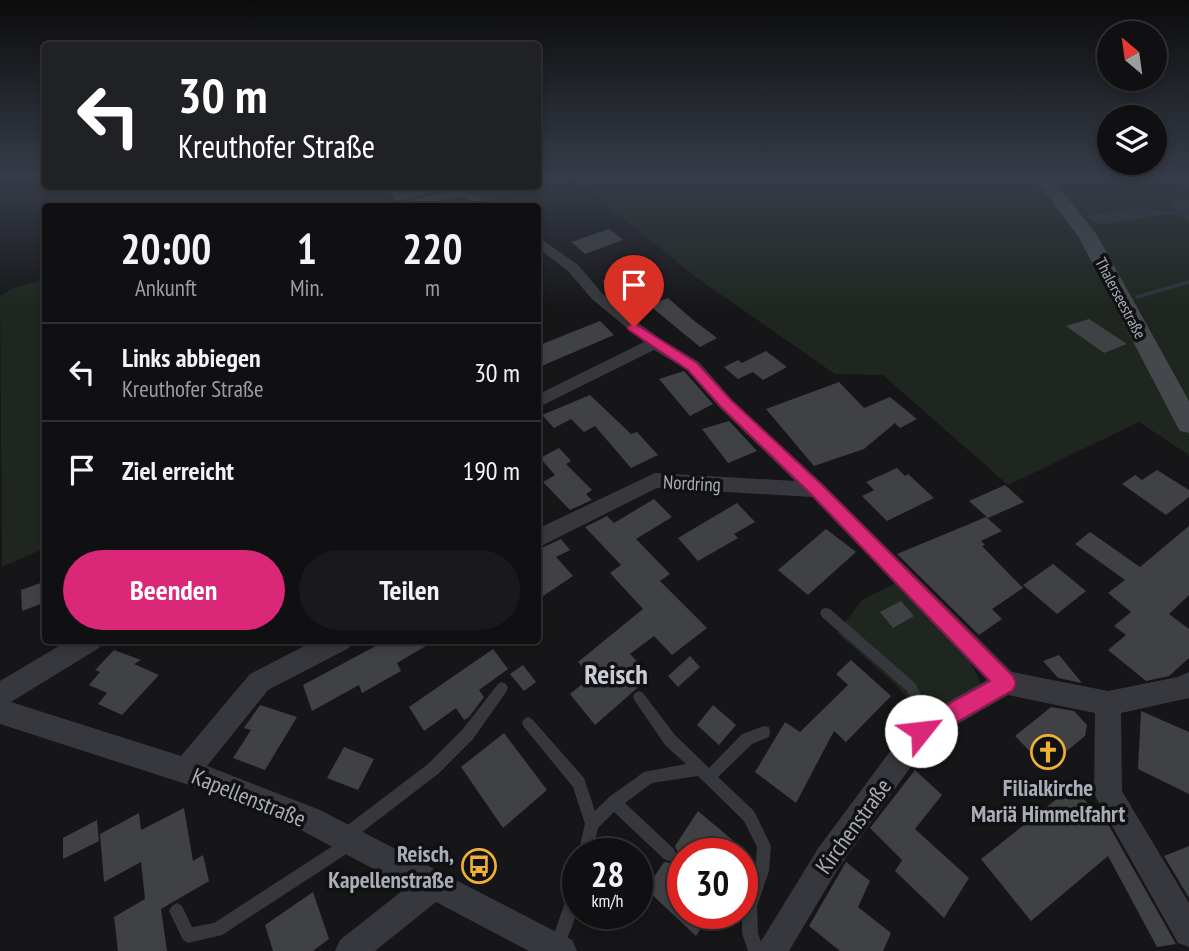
<!DOCTYPE html>
<html lang="de">
<head>
<meta charset="utf-8">
<style>
  :root { --surface:#101012; --page:#19191b; --text:#f1f3f6; --muted:#9c9d9f; --line:#303032; --accent:#db2777 }
  body { margin:0; font-family:"PT Sans Narrow",sans-serif; background:var(--page); color:var(--text); height:100vh; display:flex; flex-direction:column; font-size:26px; white-space:nowrap }
  * { box-sizing:border-box; margin:0 }
  p { font-size:23px; color:var(--muted) }
  .icon { flex:none; width:38px; height:38px; fill:none; stroke:currentColor; stroke-width:2; stroke-linecap:round; stroke-linejoin:round }
  .map { position:relative; flex:1; overflow:hidden }
  .panel { position:absolute; left:42px; top:203px; width:499px; height:441px; display:flex; flex-direction:column; background:var(--surface); border-radius:7px; box-shadow:0 4px 10px #0003,0 0 0 2px var(--line) }
  .panel>* { flex:none }
  .hud { position:absolute; left:42px; top:42px; width:499px; height:147px; border-radius:7px; box-shadow:0 4px 10px #0003,0 0 0 2px var(--line); background:#202124; color:#fff; overflow:hidden }
  .needle { width:46px; rotate:331deg }
  .buttons { position:absolute; left:1097px; top:21px; display:grid; gap:14px }
  .buttons a { display:grid; place-items:center; width:70px; height:70px; border-radius:50%; background:var(--surface); box-shadow:0 4px 10px #0003,0 0 0 2px var(--line); font-size:35px }
  .speed { position:absolute; left:562px; top:838px; display:flex; gap:14px; font-size:35px; font-weight:700; text-align:center }
  .speed>* { display:grid; place-content:center; width:91px; height:91px; border-radius:50%; background:var(--surface); box-shadow:0 4px 10px #0003,0 0 0 2px var(--line); line-height:1 }
  .speed small { font-size:18px; font-weight:400 }
  .speed .limit { border:10px solid #d22; background:#fff; color:#111 }
  .pin { position:absolute; display:grid; place-items:center; width:60px; height:60px; color:#fff; margin:-72px -30px; border-radius:50% 50% 50% 0; rotate:-45deg; box-shadow:0 0 7px #0007 }
  .pin .icon { rotate:45deg }
  .me { position:absolute; width:77px; margin:-38px; rotate:61deg; stroke-linejoin:round; filter:drop-shadow(0 0 5px #0008) }
  .turn { display:flex; align-items:center; gap:24px; height:147px; padding:0 21px; font-size:32px }
  .turn .icon { width:91px; height:91px; stroke-width:2.5 }
  .turn b { display:block; font-size:49px; line-height:60px }
  .eta { display:flex; justify-content:space-evenly; align-items:center; height:119px; text-align:center }
  .eta b { font-size:42px; font-weight:700; line-height:49px }
  .cta { display:flex; gap:14px; margin-top:auto; padding:14px 21px }
  .cta a { flex:1; height:80px; border-radius:42px; background:var(--accent); color:#fff; font-size:28px; font-weight:700; line-height:80px; text-align:center }
  .cta a+a { background:var(--page); color:var(--text) }
  ul { padding:0; list-style:none }
  li { display:flex; align-items:center; gap:21px; height:98px; padding:0 21px; border-top:2px solid var(--line) }
  li div { flex:1 }
  li b { display:block; font-size:26px }
  li em { font-style:normal }
  .map>svg:first-child { display:block }
  .green { fill:#1e261f }
  .water { fill:#2c353c }
  .lines { fill:none; stroke-linecap:round; stroke-linejoin:round }
  .stream { stroke:#2c353c; stroke-width:3.5 }
  .building { fill:#404145 }
  .lane { fill:#37383d; fill-rule:evenodd }
  .street { fill:#37383d; fill-rule:evenodd }
  .secondary { fill:#45474d; fill-rule:evenodd }
  .route { fill:#db2777; stroke:#8e194d; stroke-width:2 }
  .labels { text-anchor:middle; dominant-baseline:central; stroke-width:7; stroke-linejoin:round; paint-order:stroke }
  .far-street-label { font-size:16px; fill:#a8adb8; stroke:#111113 }
  .street-label { font-size:19px; fill:#a8adb8; stroke:#111113 }
  .near-poi-label { font-size:23px; font-weight:bold; fill:#a8adb8; stroke:#111113 }
  .near-street-label { font-size:23px; fill:#a8adb8; stroke:#111113 }
  .near-quarter-label { font-size:28px; font-weight:bold; fill:#c9ccd4; stroke:#111113 }
</style>
</head>
<body>
<div class="map">
<svg width="1189" height="951" viewBox="0 0 1189 951">
  <rect width="100%" height="100%" fill="#161618"/>
  <!-- green -->
  <g class="green">
    <polygon points="537,178 1189,178 1189,455 1139,422 1008,485 883,375 835,374 697,278 574,179 487,200 464,186 537,186"/>
    <polygon points="45,280 45,548 2,567 0,296 15,287"/>
    <polygon points="898,582 966,653 983,688 935,713 915,708 895,684 837,633 862,600"/>
  </g>
  <!-- water -->
  <polygon class="water" points="1179,198 1189,199 1189,221 1179,214 1167,214 1104,224 1093,222 1086,216 1141,207 1163,212 1177,212 1170,202"/>
  <g class="lines">
    <!-- stream -->
    <g class="stream">
      <polyline points="1174,178 1189,186"/>
      <polyline points="1137,297 1189,282"/>
    </g>
  </g>
  <!-- building -->
  <g class="building">
    <polygon points="386,186 446,186 449,189 396,201"/>
    <polygon points="609,229 623,240 585,254 571,242"/>
    <polygon points="620,274 638,289 627,301 602,281"/>
    <polygon points="668,298 692,319 717,338 700,347 649,305"/>
    <polygon points="1089,319 1127,344 1104,353 1066,326"/>
    <polygon points="600,321 614,335 537,368 537,346"/>
    <polygon points="766,351 787,367 763,380 753,372 738,379 724,367 738,360 742,363"/>
    <polygon points="684,371 713,404 690,416 659,379"/>
    <polygon points="839,382 864,408 890,397 917,419 900,428 895,423 864,449 814,466 766,409"/>
    <polygon points="590,395 631,434 637,432 658,455 631,468 595,426 584,432 571,419 554,428 542,415"/>
    <polygon points="729,421 757,451 728,463 702,429"/>
    <polygon points="559,448 571,461 566,464 592,490 586,494 592,500 570,510 543,482 555,475 540,458"/>
    <polygon points="897,468 905,476 908,474 934,498 887,521 862,496 874,490 866,482"/>
    <polygon points="1157,470 1189,490 1189,497 1166,515 1122,484 1135,475 1142,480"/>
    <polygon points="1005,485 1024,502 988,518 969,501"/>
    <polygon points="654,499 672,517 636,539 670,574 660,581 707,628 672,655 654,636 630,654 651,676 595,725 570,694 591,677 578,662 643,609 610,573 621,565 585,527 607,516 614,523"/>
    <polygon points="737,503 755,522 734,534 738,538 698,561 678,538"/>
    <polygon points="986,517 1002,531 981,541 985,545 982,546 1023,588 992,609 1002,619 979,635 897,554"/>
    <polygon points="1189,526 1189,595 1169,614 1189,629 1189,658 1169,676 1146,681 1108,650 1126,635 1114,626 1131,612 1108,593 1125,580 1075,544 1090,532 1140,567"/>
    <polygon points="826,529 856,552 808,595 778,570"/>
    <polygon points="561,539 570,550 556,557 573,576 537,600 537,550"/>
    <polygon points="1053,564 1086,591 1057,614 1023,585"/>
    <polygon points="46,581 46,602 22,611 21,590"/>
    <polygon points="901,601 914,616 893,628 880,612"/>
    <polygon points="387,640 436,640 397,663 401,671 362,693 359,685 312,711 303,685"/>
    <polygon points="493,649 508,669 479,690 484,697 469,717 464,720 456,708 424,731 409,707"/>
    <polygon points="114,650 141,660 134,664 159,675 122,715 98,704 107,693 89,685 100,672 95,670"/>
    <polygon points="1059,655 1082,683 1058,678 1043,661"/>
    <polygon points="690,656 700,667 678,687 668,676"/>
    <polygon points="851,660 891,696 846,742 834,731 796,803 755,772 785,722 800,732 848,685 836,674"/>
    <polygon points="523,665 536,682 524,691 510,674"/>
    <polygon points="260,705 297,717 265,770 233,758 251,730 244,728"/>
    <polygon points="713,705 736,725 719,745 697,725"/>
    <polygon points="1051,707 1074,711 1087,725 1085,736 1046,768 1015,736"/>
    <polygon points="1141,711 1189,732 1189,794 1138,769"/>
    <polygon points="504,733 547,790 503,828 461,767"/>
    <polygon points="344,747 374,759 358,790 327,778"/>
    <polygon points="915,770 942,795 915,829 969,878 944,918 895,871 902,860 870,828"/>
    <polygon points="1072,787 1108,824 1176,944 1157,947 1108,856 1031,921 981,859"/>
    <polygon points="184,808 193,861 203,855 209,881 161,909 167,951 118,951 114,917 145,899 141,862 104,882 100,834 139,813 141,830"/>
    <polygon points="698,811 749,854 682,854 682,914 710,914 696,936 646,889 664,862 670,863 676,860 678,853 675,846"/>
    <polygon points="97,820 99,841 63,859 63,838"/>
    <polygon points="1189,846 1189,898 1164,856"/>
    <polygon points="846,862 870,881 858,907 891,933 883,951 840,951 809,926"/>
    <polygon points="313,892 329,939 313,951 273,951 265,925"/>
  </g>
  <g class="lines">
    <!-- lane -->
    <g class="lane">
      <polygon points="826,608 830,609 915,683 929,709 928,727 927,732 922,733 917,732 916,727 917,710 907,691 822,617 820,613 822,609"/>
      <polygon points="502,682 506,684 508,688 506,692 473,739 438,774 353,839 356,844 354,849 222,935 188,943 183,940 169,911 172,906 177,903 182,906 192,927 214,923 342,840 339,835 341,830 428,764 463,729 498,684"/>
      <polygon points="639,691 643,693 675,735 709,768 742,734 764,726 769,727 770,732 769,737 752,744 718,777 754,811 771,846 769,871 757,906 758,933 764,951 748,951 742,933 742,905 755,871 757,847 744,821 698,776 652,783 625,803 674,849 676,854 674,859 669,861 664,859 614,812 598,828 592,854 578,854 585,824 573,787 524,727 522,723 524,719 528,717 532,719 584,778 595,811 609,797 644,772 686,764 665,745 635,701 633,697 635,693"/>
      <polygon points="578,879 578,910 563,950 554,951 550,945 571,886 573,881"/>
    </g>
    <!-- street -->
    <g class="street">
      <polygon points="464,188 494,206 480,206 462,196 416,206 395,206 397,203"/>
      <polygon points="537,236 578,265 602,293 626,314 661,339 699,362 732,400 824,485 1012,672 1108,691 1178,677 1189,672 1189,698 1121,713 1122,791 1189,903 1189,947 1178,943 1094,794 1095,713 1008,695 930,740 839,867 789,951 755,951 819,847 912,722 987,680 812,497 657,488 537,548 537,529 655,473 795,481 720,408 687,370 654,350 537,408 537,395 644,342 592,299 568,271 537,247"/>
      <polygon points="69,640 102,640 99,648 11,702 181,756 250,674 316,640 352,640 349,648 268,690 207,766 320,810 572,940 577,951 529,951 436,902 375,951 335,951 340,940 407,887 301,830 186,784 0,724 0,681"/>
    </g>
    <!-- secondary -->
    <polygon class="secondary" points="1034,178 1052,178 1097,235 1189,401 1189,433 1180,431 1176,424 1078,236"/>
  </g>
  <!-- sky -->
  <linearGradient id="sky" x2="0" y2="1"><stop stop-color="#0c0c0d"/><stop offset="0.57" stop-color="#363c48"/><stop offset="1" stop-color="#363c48" stop-opacity="0"/></linearGradient>
  <rect width="1189" height="311" fill="url(#sky)"/>
  <!-- route -->
  <polygon class="route" points="634,323 697,363 731,400 823,486 1013,676 1016,683 1013,690 929,738 921,741 914,738 911,731 914,723 990,681 812,495 721,407 688,370 629,330 627,327"/>
  <!-- icons -->
  <defs>
    <g id="church-ring" transform="scale(1.75)"><circle r="9.5" fill="#111113" stroke="#f2b134" stroke-width="1.5"/><path d="M-1.2-6h2.4v3.5h3.3v2.4h-3.3V6h-2.4V-.1h-3.3v-2.4h3.3Z" fill="#f2b134"/></g>
    <g id="bus-ring" transform="scale(1.75)"><circle r="9.5" fill="#111113" stroke="#f2b134" stroke-width="1.5"/><path d="M-5-6H5V4H4V6H2V4H-2V6H-4V4H-5ZM-3.5-4V0h7V-4ZM-3.5 1.2v1.5H-2V1.2ZM2 1.2v1.5H3.5V1.2Z" fill="#f2b134"/></g>
  </defs>
  <g fill-rule="evenodd">
    <use href="#church-ring" x="1048" y="752"/>
    <use href="#bus-ring" x="479" y="866"/>
  </g>
  <g class="labels">
    <!-- far-street labels -->
    <g class="far-street-label">
      <text transform="translate(1121 298) rotate(62)">Thalerseestraße</text>
    </g>
    <!-- street labels -->
    <g class="street-label">
      <text transform="translate(692 483) rotate(3)">Nordring</text>
    </g>
    <!-- near-poi labels -->
    <g class="near-poi-label">
      <text x="1048" y="787">Filialkirche<tspan x="1048" dy="26">Mariä Himmelfahrt</tspan></text>
      <text x="454" y="853" text-anchor="end">Reisch,<tspan x="454" dy="26">Kapellenstraße</tspan></text>
    </g>
    <!-- near-street labels -->
    <g class="near-street-label">
      <text transform="translate(249 797) rotate(22)">Kapellenstraße</text>
      <text transform="translate(853 826) rotate(-54)">Kirchenstraße</text>
    </g>
    <!-- near-quarter labels -->
    <g class="near-quarter-label">
      <text x="616" y="673">Reisch</text>
    </g>
  </g>
</svg>
<div class="buttons">
<a><svg class="needle" viewBox="-14 -14 28 28"><path d="M0-13l5 13h-10z" fill="#e53935"/><path d="M0 13l5-13h-10z" fill="#9c9d9f"/></svg></a>
<a><svg class="icon" aria-label="layers" viewBox="0 0 24 24"><path d="M12 4l9 5-9 5-9-5zM3 14l9 5 9-5"/></svg></a>
</div>
<div class="speed"><div>28<small>km/h</small></div><div class="limit">30</div></div>
<div class="pin" style="left:634px;top:327px;background:#d93025"><svg class="icon" aria-label="arrive" viewBox="0 0 24 24"><path d="M6 21V4h12l-3 4 3 4H6"/></svg></div>
<svg class="me" style="left:921px;top:731px" viewBox="-20 -20 40 40"><circle r="19" fill="#fff"/><path d="M0-13L10 11 0 6-10 11z" fill="#db2777"/></svg>
<div class="hud">
<div class="turn"><svg class="icon" aria-label="left" viewBox="0 0 24 24"><path d="M17 20v-9H6M10 6l-5 5 5 5"/></svg><div><b>30 m</b>Kreuthofer Straße</div></div>
</div>
<section class="panel">
<div class="eta">
<div><b>20:00</b><p>Ankunft</p></div>
<div><b>1</b><p>Min.</p></div>
<div><b>220</b><p>m</p></div>
</div>
<ul>
<li><svg class="icon" aria-label="left" viewBox="0 0 24 24"><path d="M17 20v-9H6M10 6l-5 5 5 5"/></svg><div><b>Links abbiegen</b><p>Kreuthofer Straße</p></div><em>30 m</em></li>
<li><svg class="icon" aria-label="arrive" viewBox="0 0 24 24"><path d="M6 21V4h12l-3 4 3 4H6"/></svg><div><b>Ziel erreicht</b></div><em>190 m</em></li>
</ul>
<div class="cta"><a>Beenden</a><a>Teilen</a></div>
</section>
</div>
</body>
</html>
